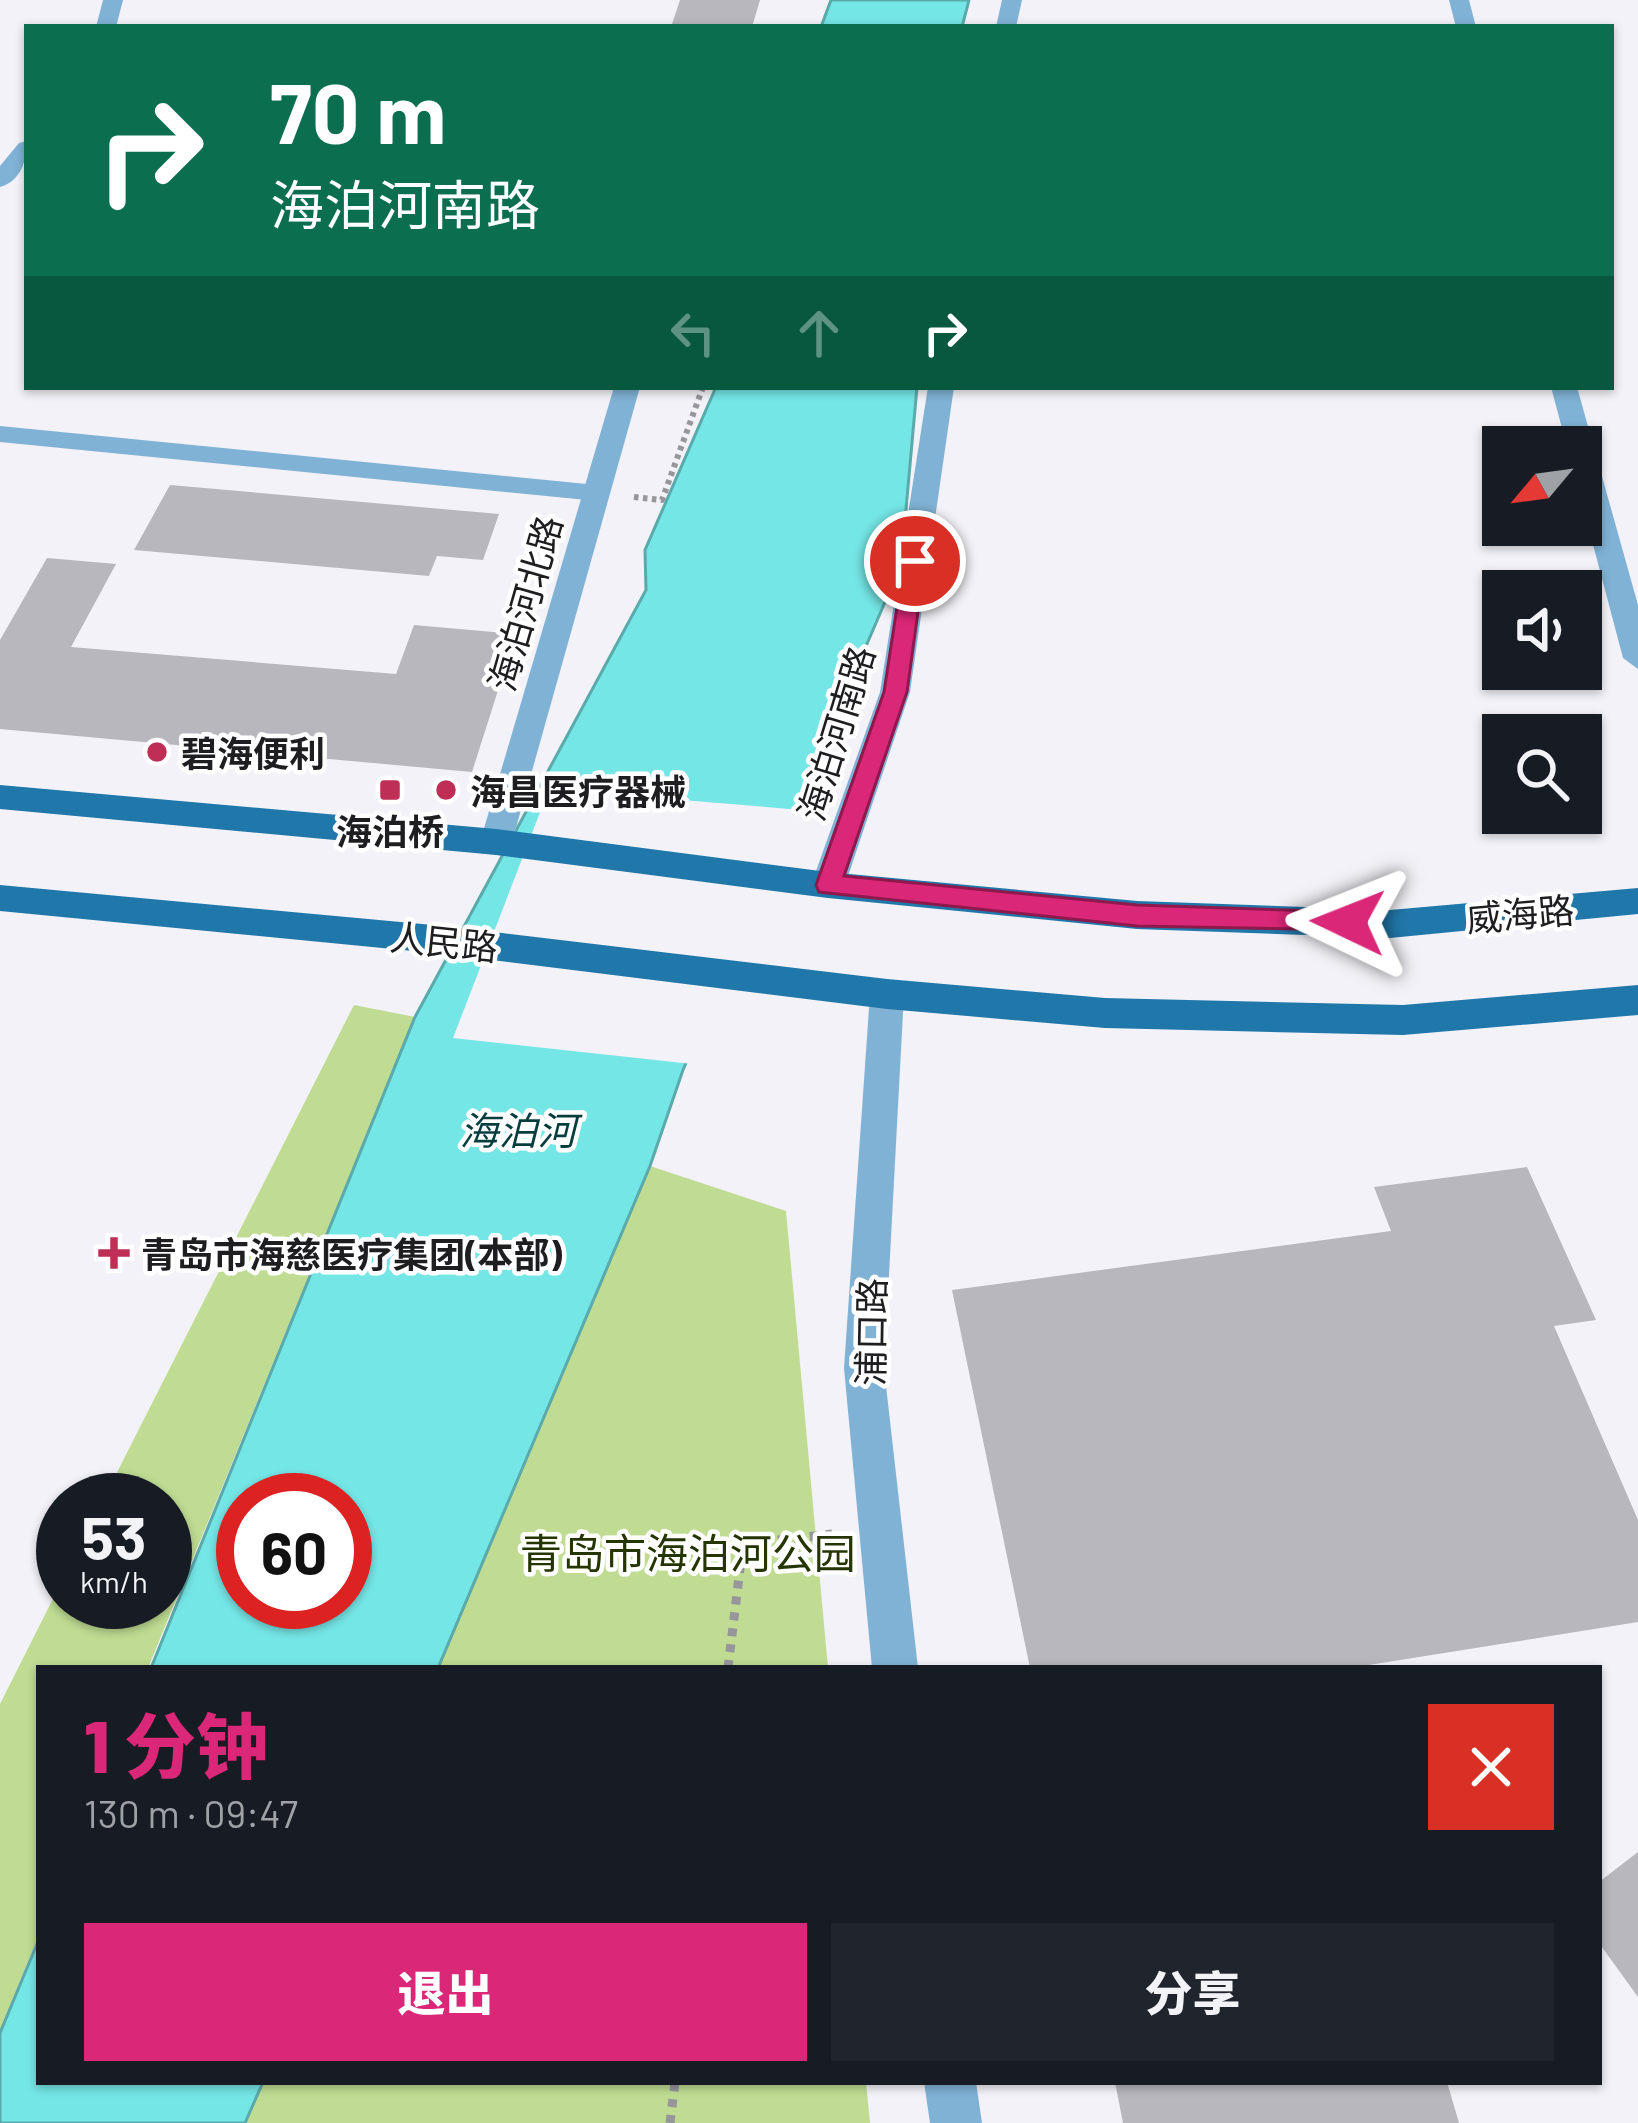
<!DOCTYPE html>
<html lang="zh">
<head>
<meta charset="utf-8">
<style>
  :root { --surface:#171b24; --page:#20242c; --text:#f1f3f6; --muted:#9ea1a6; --accent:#db2777 }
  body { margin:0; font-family:Barlow,"Noto Sans SC",sans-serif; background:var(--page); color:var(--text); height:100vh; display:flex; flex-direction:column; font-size:45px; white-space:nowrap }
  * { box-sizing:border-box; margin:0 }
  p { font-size:39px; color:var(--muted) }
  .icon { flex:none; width:66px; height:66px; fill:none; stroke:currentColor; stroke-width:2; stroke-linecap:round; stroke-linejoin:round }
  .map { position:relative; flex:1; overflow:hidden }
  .sheet { position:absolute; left:36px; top:1665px; width:1566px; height:420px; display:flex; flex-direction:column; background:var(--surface); border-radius:0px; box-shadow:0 3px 9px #0004 }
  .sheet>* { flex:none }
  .hud { position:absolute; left:24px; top:24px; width:1590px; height:366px; border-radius:0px; box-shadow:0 3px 9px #0004; background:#0b6e4f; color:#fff; overflow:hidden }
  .needle { width:78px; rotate:241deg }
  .buttons { position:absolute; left:1482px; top:426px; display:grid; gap:24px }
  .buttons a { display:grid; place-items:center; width:120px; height:120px; border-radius:0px; background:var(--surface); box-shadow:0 3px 9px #0004; font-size:60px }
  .speed { position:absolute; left:36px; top:1473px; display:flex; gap:24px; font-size:60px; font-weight:700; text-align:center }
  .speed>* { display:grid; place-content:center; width:156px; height:156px; border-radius:50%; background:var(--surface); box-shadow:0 3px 9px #0004; line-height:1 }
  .speed small { font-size:30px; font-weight:400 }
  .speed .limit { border:18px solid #d22; background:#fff; color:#111 }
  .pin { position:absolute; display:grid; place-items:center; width:102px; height:102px; color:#fff; margin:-51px; border:6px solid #fff; border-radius:50%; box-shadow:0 3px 12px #0007 }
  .me { position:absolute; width:132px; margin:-66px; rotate:272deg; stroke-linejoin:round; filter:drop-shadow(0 0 9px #0008) }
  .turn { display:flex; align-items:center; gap:42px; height:252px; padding:0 48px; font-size:54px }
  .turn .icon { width:156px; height:156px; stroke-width:2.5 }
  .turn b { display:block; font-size:84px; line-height:102px }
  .lanes { display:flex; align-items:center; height:114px; padding:0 48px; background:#0003; justify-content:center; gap:60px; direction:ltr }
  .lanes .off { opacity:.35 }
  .round { display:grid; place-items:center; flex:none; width:126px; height:126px; border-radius:0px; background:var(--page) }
  .summary { display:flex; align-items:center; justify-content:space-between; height:204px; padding:0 48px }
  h1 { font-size:72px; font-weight:800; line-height:90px; color:var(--accent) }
  .button { display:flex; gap:24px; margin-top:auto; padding:24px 48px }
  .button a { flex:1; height:138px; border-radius:0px; background:var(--accent); color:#fff; font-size:48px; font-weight:800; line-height:138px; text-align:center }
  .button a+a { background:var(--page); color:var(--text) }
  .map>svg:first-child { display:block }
  .green { fill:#bfdc92 }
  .water { fill:#75e6e6; stroke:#5baaab; stroke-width:3; fill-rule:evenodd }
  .pier { fill:#f2f2f8 }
  .building { fill:#b7b7bd }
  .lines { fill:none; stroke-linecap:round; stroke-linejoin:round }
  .path-far1 { stroke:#96969b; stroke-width:6; stroke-dasharray:4.5 4.5; stroke-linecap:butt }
  .path { stroke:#96969b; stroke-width:9; stroke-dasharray:8 8; stroke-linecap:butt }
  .service { fill:#80b2d5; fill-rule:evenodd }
  .minor { fill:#80b2d5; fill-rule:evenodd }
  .tertiary { fill:#80b2d5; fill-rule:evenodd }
  .primary { fill:#2077a9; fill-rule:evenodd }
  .route { fill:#db2777; stroke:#8e194d; stroke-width:3 }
  .poi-dot { fill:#be2e55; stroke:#fff; stroke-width:4.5 }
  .labels { text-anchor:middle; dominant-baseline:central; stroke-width:9; stroke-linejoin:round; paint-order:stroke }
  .street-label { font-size:36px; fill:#1e1e20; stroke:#fff }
  .poi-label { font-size:36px; font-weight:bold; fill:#1e1e20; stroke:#fff; text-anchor:start }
  .water-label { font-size:39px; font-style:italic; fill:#053d3e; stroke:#fff }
  .near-park-label { font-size:42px; fill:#243500; stroke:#fff }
</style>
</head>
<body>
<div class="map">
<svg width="1638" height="2123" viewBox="0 0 1638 2123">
  <rect width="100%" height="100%" fill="#f2f2f8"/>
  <!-- green -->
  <g class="green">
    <polygon points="354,1005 415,1017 148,1668 39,1668 39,1935 0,2030 0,1704 63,1579 63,1602 165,1602 165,1500 103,1500"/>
    <polygon points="650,1166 786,1211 828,1668 438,1668"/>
    <polygon points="263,2082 866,2082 870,2123 245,2123"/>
  </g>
  <!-- water -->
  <g class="water">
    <polygon points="831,0 969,0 962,27 821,27"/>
    <path d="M716 387H917L901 565 683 1070 650 1166 438 1668H151L415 1017 646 590 645 550ZM243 1500H345V1602H243Z"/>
    <polygon points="39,1939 39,2082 263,2082 245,2123 0,2123 0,2033"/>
  </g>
  <!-- pier -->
  <polygon class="pier" points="549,789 802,810 692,1064 453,1038"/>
  <!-- building -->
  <g class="building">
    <polygon points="680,0 760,0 752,27 671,27"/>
    <polygon points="170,485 499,514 483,560 437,556 429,576 134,550"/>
    <polygon points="47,558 116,564 71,647 396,674 414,625 516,634 472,772 0,729 0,640"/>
    <polygon points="1527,1167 1596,1320 1554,1326 1638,1520 1638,1622 1350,1668 1030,1668 952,1290 1391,1231 1374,1187"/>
    <polygon points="1638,1852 1638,1997 1599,1943 1599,1882"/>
    <polygon points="1115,2082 1447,2082 1459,2123 1123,2123"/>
  </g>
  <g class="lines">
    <!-- path-far1 -->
    <polyline class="path-far1" points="634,497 662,500 703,387"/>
    <!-- path -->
    <g class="path">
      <polyline points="728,1668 743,1544 832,1534"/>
      <polyline points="670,2123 675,2082"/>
    </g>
    <!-- service -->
    <polygon class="service" points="0,426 597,485 610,493 597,501 0,442"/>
    <!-- minor -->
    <g class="minor">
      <polygon points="103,0 123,0 116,27 96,27"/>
      <polygon points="1002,0 1022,0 1016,27 996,27"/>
      <path d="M27 141C27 160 21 181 0 187V166L19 143Z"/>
      <polygon points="614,387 640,387 512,842 508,851 496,855 484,851 480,842"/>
      <polygon points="928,387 954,387 910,692 845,885 840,894 828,898 816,894 811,885 880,692"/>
      <polygon points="887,979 899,984 904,994 884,1368 918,1668 872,1668 844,1368 870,994 875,984"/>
      <polygon points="924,2082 976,2082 982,2123 930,2123"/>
    </g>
    <!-- tertiary -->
    <g class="tertiary">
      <polygon points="1449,0 1469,0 1476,27 1456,27"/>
      <polygon points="1551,387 1577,387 1638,605 1638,669 1623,658 1581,499 1581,447 1567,447"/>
    </g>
    <!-- primary -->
    <g class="primary">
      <polygon points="0,785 496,829 828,872 1137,901 1390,910 1638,888 1638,914 1390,938 1137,929 828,898 496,855 0,809"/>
      <polygon points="0,885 444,926 887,979 1105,998 1403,1005 1638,985 1638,1015 1403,1035 1105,1028 887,1009 444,954 0,911"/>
    </g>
  </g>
  <!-- route -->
  <polygon class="route" points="915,554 925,561 907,692 844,876 1137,905 1348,912 1357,915 1361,922 1357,930 1137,926 819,892 816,885 884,692 904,561"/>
  <!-- markers -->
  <g class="poi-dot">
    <circle cx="157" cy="752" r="12"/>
    <rect x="378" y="778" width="24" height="24" rx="6"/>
    <circle cx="446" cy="790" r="12"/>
    <path d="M108 1235h12v12h12v12h-12v12h-12v-12h-12v-12h12z"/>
  </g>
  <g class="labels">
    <!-- street labels -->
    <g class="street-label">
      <text transform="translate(524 603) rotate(-74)">海泊河北路</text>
      <text transform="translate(835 733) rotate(-73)">海泊河南路</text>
      <text transform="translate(1520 913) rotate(-5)">威海路</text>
      <text transform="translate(444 941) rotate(6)">人民路</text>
      <text transform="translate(870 1332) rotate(-89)">浦口路</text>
    </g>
    <!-- poi labels -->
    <g class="poi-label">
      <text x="181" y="752">碧海便利</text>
      <text x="470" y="790">海昌医疗器械</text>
      <text x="390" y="830" text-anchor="middle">海泊桥</text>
      <text x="141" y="1253">青岛市海慈医疗集团(本部)</text>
    </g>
    <!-- water labels -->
    <g class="water-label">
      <text x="518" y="1129">海泊河</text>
    </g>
    <!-- near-park labels -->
    <g class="near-park-label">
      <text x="688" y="1552">青岛市海泊河公园</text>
    </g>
  </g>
</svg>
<div class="buttons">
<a><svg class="needle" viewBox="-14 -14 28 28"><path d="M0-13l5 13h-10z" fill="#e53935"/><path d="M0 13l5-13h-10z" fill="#9ea1a6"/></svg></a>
<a><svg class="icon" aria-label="sound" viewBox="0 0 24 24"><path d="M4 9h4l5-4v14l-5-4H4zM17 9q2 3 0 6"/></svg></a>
<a><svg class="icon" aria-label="search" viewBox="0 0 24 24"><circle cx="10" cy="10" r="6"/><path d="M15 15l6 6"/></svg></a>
</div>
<div class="speed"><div>53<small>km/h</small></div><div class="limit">60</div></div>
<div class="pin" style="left:915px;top:561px;background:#d93025"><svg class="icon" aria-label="arrive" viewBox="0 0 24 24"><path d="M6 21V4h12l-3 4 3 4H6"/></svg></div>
<svg class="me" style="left:1348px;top:922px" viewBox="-20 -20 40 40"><path d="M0-17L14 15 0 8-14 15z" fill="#db2777" stroke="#fff" stroke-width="4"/></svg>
<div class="hud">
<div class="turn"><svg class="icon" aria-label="right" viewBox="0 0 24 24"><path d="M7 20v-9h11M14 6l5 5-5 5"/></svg><div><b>70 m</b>海泊河南路</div></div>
<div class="lanes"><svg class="icon off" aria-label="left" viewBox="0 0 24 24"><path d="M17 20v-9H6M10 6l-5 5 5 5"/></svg><svg class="icon off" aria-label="ahead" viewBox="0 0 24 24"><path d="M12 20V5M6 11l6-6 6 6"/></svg><svg class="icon" aria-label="right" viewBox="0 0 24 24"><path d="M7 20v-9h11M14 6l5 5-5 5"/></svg></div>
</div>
<section class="sheet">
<div class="summary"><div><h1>1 分钟</h1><p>130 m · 09:47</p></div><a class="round" style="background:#d93025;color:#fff"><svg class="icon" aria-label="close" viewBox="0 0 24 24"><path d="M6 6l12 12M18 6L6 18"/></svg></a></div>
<div class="button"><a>退出</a><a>分享</a></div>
</section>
</div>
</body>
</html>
